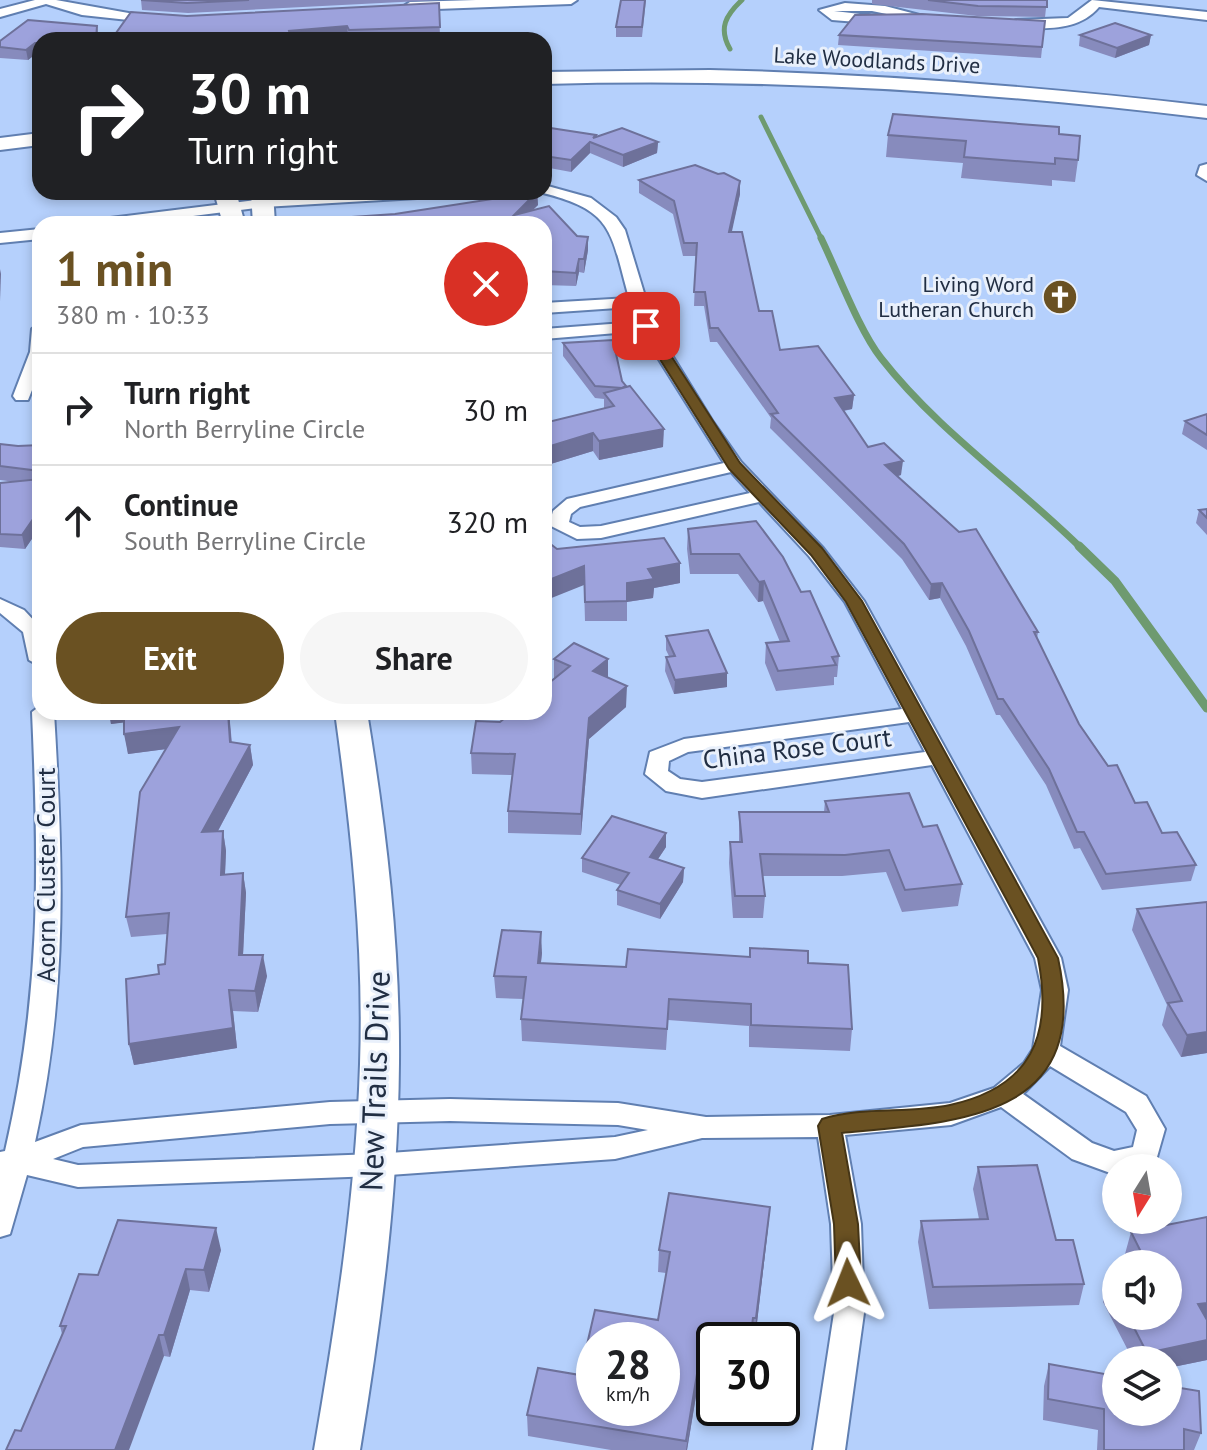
<!DOCTYPE html>
<html lang="en">
<head>
<meta charset="utf-8">
<style>
  :root { --surface:#fff; --page:#f6f6f6; --text:#202124; --muted:#757577; --line:#e0e0e0; --accent:#6a5122 }
  body { margin:0; font-family:"PT Sans",sans-serif; background:var(--page); color:var(--text); height:100vh; display:flex; flex-direction:column; font-size:30px; white-space:nowrap }
  * { box-sizing:border-box; margin:0 }
  p { font-size:26px; color:var(--muted) }
  .icon { flex:none; width:44px; height:44px; fill:none; stroke:currentColor; stroke-width:2; stroke-linecap:round; stroke-linejoin:round }
  .map { position:relative; flex:1; overflow:hidden }
  .sheet { position:absolute; left:32px; top:216px; width:520px; height:504px; display:flex; flex-direction:column; background:var(--surface); border-radius:24px; box-shadow:0 4px 12px #0003 }
  .sheet>* { flex:none }
  .banner { position:absolute; left:32px; top:32px; width:520px; height:168px; border-radius:24px; box-shadow:0 4px 12px #0003; background:#202124; color:#fff; overflow:hidden }
  .needle { width:52px; rotate:191deg }
  .fabs { position:absolute; left:1102px; top:1154px; display:grid; gap:16px }
  .fabs a { display:grid; place-items:center; width:80px; height:80px; border-radius:50%; background:var(--surface); box-shadow:0 4px 12px #0003; font-size:40px }
  .speed { position:absolute; left:576px; top:1322px; display:flex; gap:16px; font-size:40px; font-weight:700; text-align:center }
  .speed>* { display:grid; place-content:center; width:104px; height:104px; border-radius:50%; background:var(--surface); box-shadow:0 4px 12px #0003; line-height:1 }
  .speed small { font-size:20px; font-weight:400 }
  .speed .limit { border:4px solid #111; border-radius:12px; background:#fff; color:#111 }
  .pin { position:absolute; display:grid; place-items:center; width:68px; height:68px; color:#fff; margin:-34px; border-radius:16px; box-shadow:0 4px 12px #0006 }
  .me { position:absolute; width:88px; margin:-44px; rotate:358deg; stroke-linejoin:round; filter:drop-shadow(0 0 6px #0008) }
  .turn { display:flex; align-items:center; gap:28px; height:168px; padding:0 24px; font-size:36px }
  .turn .icon { width:104px; height:104px; stroke-width:2.5 }
  .turn b { display:block; font-size:56px; line-height:68px }
  .round { display:grid; place-items:center; flex:none; width:84px; height:84px; border-radius:42px; background:var(--page) }
  .overview { display:flex; align-items:center; justify-content:space-between; height:136px; padding:0 24px }
  h1 { font-size:48px; font-weight:700; line-height:60px; color:var(--accent) }
  .button { display:flex; gap:16px; margin-top:auto; padding:16px 24px }
  .button a { flex:1; height:92px; border-radius:48px; background:var(--accent); color:#fff; font-size:32px; font-weight:700; line-height:92px; text-align:center }
  .button a+a { background:var(--page); color:var(--text) }
  ul { padding:0; list-style:none }
  li { display:flex; align-items:center; gap:24px; height:112px; padding:0 24px; border-top:2px solid var(--line) }
  li div { flex:1 }
  li b { display:block; font-size:30px }
  li em { font-style:normal }
  .map>svg:first-child { display:block }
  .lines { fill:none; stroke-linecap:round; stroke-linejoin:round }
  .stream-far2 { stroke:#6e9a70; stroke-width:5 }
  .stream-far1 { stroke:#6e9a70; stroke-width:7 }
  .stream { stroke:#6e9a70; stroke-width:9 }
  .street-casing { stroke:#607fb1; stroke-width:4 }
  .secondary-casing { stroke:#607fb1; stroke-width:4 }
  .street { fill:#fff; fill-rule:evenodd }
  .secondary { fill:#fff; fill-rule:evenodd }
  .wall { fill:#878bbd }
  .shaded-wall { fill:#6e719a }
  .building { fill:#9da2dc; stroke:#6e719a; stroke-width:2; fill-rule:evenodd }
  .route { fill:#6a5122; stroke:#453516; stroke-width:2 }
  .labels { text-anchor:middle; dominant-baseline:central; stroke-width:6; stroke-linejoin:round; paint-order:stroke }
  .far-street-label { font-size:22px; fill:#212e43; stroke:#e9f0fb }
  .far-poi-label { font-size:22px; fill:#212e43; stroke:#e9f0fb; text-anchor:end }
  .street-label { font-size:26px; fill:#212e43; stroke:#e9f0fb }
  .near-street-label { font-size:32px; fill:#212e43; stroke:#e9f0fb }
</style>
</head>
<body>
<div class="map">
<svg width="1207" height="1450" viewBox="0 0 1207 1450">
  <rect width="100%" height="100%" fill="#b5d0fc"/>
  <g class="lines">
    <!-- stream-far2 -->
    <g class="stream-far2">
      <path d="M730 49C718 28 726 15 742 0"/>
      <polyline points="761,117 822,240"/>
    </g>
    <!-- stream-far1 -->
    <path class="stream-far1" d="M821 238C838 273 859 330 881 358 938 431 1015 483 1081 548"/>
    <!-- stream -->
    <polyline class="stream" points="1079,546 1115,581 1207,708"/>
    <!-- street casing -->
    <g class="street-casing">
      <g id="street">
        <polygon points="35,0 56,0 162,19 156,23 82,15 46,4 0,17 0,9"/>
        <polygon points="476,0 577,0 571,4 410,10 404,6 410,2"/>
        <path d="M1092 0 1207 12V20L1099 7C1079 31 1045 29 1016 28L1010 24 1016 20 1068 18Z"/>
        <polygon points="845,3 885,6 927,17 921,21 872,11 834,11 886,17 888,20 882,24 832,20 819,10"/>
        <path d="M544 185 591 198 616 217 625 230 654 326 713 422 741 462 823 548 864 601 1061 958 1068 990 1060 1046 1146 1096 1165 1129 1155 1164 1116 1168 1113 1174 1072 1159 1001 1107 951 1125 845 1135 861 1224 864 1313 845 1450H813L834 1313 831 1224 818 1137 702 1138 615 1159 375 1176 78 1187 27 1175 10 1234 0 1237V1152L5 1151C41 995 39 870 32 712L40 706V712H54C63 863 68 993 35 1142L81 1125 330 1102 450 1099 618 1103 706 1117 830 1115 950 1103 994 1088 1024 1063 1033 1049 1042 990 1035 958 932 765 702 798 666 791 645 774 650 752 684 739 902 709 845 602 809 556 759 502 601 538 577 539 549 525 553 511 567 499 724 463 641 331 544 339V329L637 322 632 307 544 313V303L629 298C610 230 614 210 539 192H544ZM731 472 750 493 601 526 580 527 569 522 571 514 580 507ZM909 722 925 752 702 782 680 779 668 771 669 761 688 752ZM1050 1066 1126 1112 1137 1130 1133 1147 1114 1151 1092 1143 1023 1094ZM450 1121 618 1125 648 1130 615 1137 375 1154 78 1165 53 1159 83 1147 330 1124Z"/>
        <polygon points="377,192 458,192 451,196 264,207 130,224 87,224 94,220 264,199"/>
        <polygon points="40,229 40,239 0,243 0,233"/>
        <polygon points="40,324 40,370 28,400 16,400 13,396 30,352 32,329"/>
        <polygon points="0,599 24,610 40,627 40,666 29,660 23,632 0,613"/>
      </g>
    </g>
    <!-- secondary casing -->
    <g class="secondary-casing">
      <g id="secondary">
        <path d="M710 70C877 74 1042 87 1207 106V118C986 91 766 78 544 84V72Z"/>
        <polygon points="40,133 40,145 0,150 0,138"/>
        <polygon points="1207,164 1207,181 1197,175 1200,166"/>
        <polygon points="214,192 236,192 245,224 223,224"/>
        <polygon points="251,192 273,192 275,224 253,224"/>
        <path d="M335 712H367C386 828 400 945 399 1063 398 1193 381 1322 360 1450H314C336 1322 356 1194 360 1064 364 946 351 828 335 712Z"/>
      </g>
    </g>
    <!-- street -->
    <use href="#street" class="street"/>
    <!-- secondary -->
    <use href="#secondary" class="secondary"/>
  </g>
  <!-- wall -->
  <g class="wall">
    <polygon points="141,0 440,0 188,13 142,10"/>
    <polygon points="621,0 646,0 642,37 616,37 616,27"/>
    <polygon points="872,0 1047,0 1045,17 977,16 872,4"/>
    <polygon points="439,3 440,38 393,40 349,40 348,37 319,40 111,40 187,16"/>
    <polygon points="1045,21 1041,58 838,45 839,35"/>
    <polygon points="97,26 99,40 40,40 40,53 37,53 28,60 0,58 0,41"/>
    <polygon points="1080,35 1151,35 1149,45 1115,58 1079,46"/>
    <polygon points="544,127 596,137 658,142 657,153 623,167 590,153 571,172 544,167"/>
    <polygon points="1059,134 1078,160 1075,182 1052,180 1052,186 961,178 963,163 886,157 888,135"/>
    <polygon points="718,174 740,181 740,194 731,232 759,311 780,350 854,395 852,409 844,411 868,447 901,475 898,476 1038,632 1037,639 1079,724 1135,803 1162,833 1196,865 1191,881 1102,890 1080,848 1074,849 1046,785 1000,715 996,715 966,646 940,598 929,600 902,559 770,428 771,418 717,342 710,342 704,306 694,306 696,256 683,256 673,214 639,193 639,180"/>
    <polygon points="537,192 538,205 532,210 588,250 584,273 579,272 576,286 544,285 544,224 395,214"/>
    <polygon points="563,343 622,381 663,447 599,460 593,451 544,466 604,408 604,399 595,398 563,356"/>
    <polygon points="1207,414 1207,450 1182,434 1185,421"/>
    <polygon points="0,444 18,446 40,445 40,527 25,549 0,547 0,483 15,482 0,480"/>
    <polygon points="1207,509 1207,535 1196,523 1199,510"/>
    <polygon points="756,521 801,592 839,656 837,677 834,677 834,685 776,691 765,663 766,643 780,642 763,601 758,602 738,574 690,574 687,549 688,529"/>
    <polygon points="557,549 680,563 680,583 654,588 653,598 627,602 627,621 585,621 584,585"/>
    <polygon points="666,636 727,673 727,687 674,694 665,671 666,657 669,656 666,650"/>
    <polygon points="554,659 608,678 626,707 589,739 581,835 508,833 508,811 512,775 472,774 471,753 500,722 554,679"/>
    <polygon points="109,712 229,712 232,743 250,745 253,765 218,831 223,831 226,851 225,874 243,873 246,893 243,955 267,976 258,1012 233,1011 237,1048 134,1065 129,1044 159,974 165,964 167,934 131,937 126,917 166,749 128,754 124,722 111,724"/>
    <polygon points="825,801 923,827 962,884 958,906 902,912 886,872 842,876 763,876 765,896 763,918 733,918 729,863 730,842 739,842 739,812 824,812"/>
    <polygon points="666,833 666,847 658,859 684,868 683,882 660,919 617,905 617,890 621,885 582,872 582,858"/>
    <polygon points="1207,902 1207,1053 1181,1057 1162,1025 1167,1005 1132,930 1137,909"/>
    <polygon points="542,953 541,963 626,967 808,963 852,1029 850,1051 749,1047 749,1026 668,1020 666,1050 522,1041 521,1019 524,999 496,998 494,976"/>
    <polygon points="978,1167 1056,1240 1084,1284 1079,1305 929,1309 918,1242 921,1221 979,1219 973,1189"/>
    <polygon points="1207,1217 1207,1360 1168,1368 1168,1360 1133,1360 1103,1302 1109,1280 1116,1278 1116,1316 1168,1316 1168,1264 1130,1264 1125,1254 1131,1232"/>
    <polygon points="768,1228 755,1340 714,1340 714,1399 696,1396 687,1450 611,1450 528,1436 527,1415 658,1320 666,1273 658,1272 659,1250"/>
    <polygon points="221,1250 209,1292 190,1290 170,1357 164,1356 21,1431 62,1334 60,1326 98,1275"/>
    <polygon points="1049,1364 1201,1433 1194,1450 1097,1450 1098,1430 1043,1420 1044,1386"/>
  </g>
  <!-- shaded-wall -->
  <g class="shaded-wall">
    <polygon points="347,26 348,37 319,40 282,40 289,31"/>
    <polygon points="1151,35 1149,45 1115,58 1117,48"/>
    <polygon points="35,43 37,53 28,60 26,50"/>
    <polygon points="590,142 590,153 571,172 571,160"/>
    <polygon points="658,142 657,153 623,167 623,155"/>
    <polygon points="740,181 740,194 729,245 729,232"/>
    <polygon points="537,192 538,205 519,224 514,215"/>
    <polygon points="588,237 588,250 584,273 584,259"/>
    <polygon points="579,259 579,272 576,286 576,273"/>
    <polygon points="0,269 1,274 0,301"/>
    <polygon points="854,395 852,409 834,412 835,398"/>
    <polygon points="664,429 663,447 599,460 599,441"/>
    <polygon points="593,433 593,451 544,466 544,448"/>
    <polygon points="903,461 901,475 884,480 885,465"/>
    <polygon points="40,488 40,527 25,549 22,535 35,506"/>
    <polygon points="680,563 680,583 654,588 653,598 626,602 627,583 648,569"/>
    <polygon points="584,566 584,585 544,601 544,582"/>
    <polygon points="764,581 763,601 758,602 759,582"/>
    <polygon points="942,583 940,598 929,600 931,584"/>
    <polygon points="608,659 608,679 593,671"/>
    <polygon points="727,673 727,687 674,694 675,680"/>
    <polygon points="627,686 626,707 589,739 581,835 581,814 589,718"/>
    <polygon points="109,712 126,712 128,722 111,724"/>
    <polygon points="228,712 229,712 233,762 230,742"/>
    <polygon points="179,727 182,747 128,754 124,734"/>
    <polygon points="250,745 253,765 206,853 202,832"/>
    <polygon points="223,831 226,851 224,895 221,875"/>
    <polygon points="666,833 666,847 650,871 650,857"/>
    <polygon points="684,868 683,882 660,919 660,904"/>
    <polygon points="243,873 246,893 242,975 239,955"/>
    <polygon points="541,932 542,953 538,985 538,963"/>
    <polygon points="263,955 267,976 258,1012 255,991"/>
    <polygon points="229,990 233,1011 237,1048 134,1065 129,1044"/>
    <polygon points="1207,1032 1207,1053 1181,1057 1187,1035"/>
    <polygon points="770,1207 768,1228 755,1340 756,1318"/>
    <polygon points="216,1228 221,1250 209,1292 204,1270"/>
    <polygon points="186,1269 190,1290 170,1357 164,1335"/>
    <polygon points="1207,1303 1207,1323 1198,1304"/>
    <polygon points="159,1335 164,1356 129,1450 115,1450"/>
    <polygon points="1207,1340 1207,1360 1168,1368 1168,1360 1145,1360 1147,1353"/>
    <polygon points="697,1374 696,1396 687,1450 686,1450"/>
  </g>
  <!-- building -->
  <g class="building">
    <polygon points="141,0 249,0 187,3"/>
    <polygon points="621,0 645,0 642,27 616,27"/>
    <polygon points="928,0 1047,0 1047,7 978,6"/>
    <polygon points="439,3 440,27 349,30 347,26 289,31 291,39 282,40 111,40 131,12 187,16"/>
    <polygon points="922,14 1045,21 1042,47 839,35 855,15"/>
    <polygon points="28,20 97,26 96,40 40,40 40,43 35,43 26,50 0,47 0,41"/>
    <polygon points="1115,23 1151,35 1117,48 1080,35"/>
    <polygon points="893,114 1059,127 1059,134 1080,136 1078,160 1055,158 1055,164 964,157 966,141 888,135"/>
    <polygon points="544,127 596,135 593,138 622,128 658,142 623,155 590,142 571,160 544,156"/>
    <polygon points="695,165 718,174 724,173 740,181 729,232 742,232 759,311 772,311 780,350 818,346 854,395 835,398 868,447 884,443 903,461 885,465 959,532 976,529 1038,632 1034,632 1079,724 1108,766 1117,765 1135,803 1147,802 1162,833 1177,832 1196,865 1106,874 1084,832 1077,832 1049,769 1003,699 998,699 969,631 942,583 931,584 904,544 771,414 778,413 718,328 710,328 705,292 694,292 697,243 684,243 674,201 639,180"/>
    <polygon points="537,192 514,215 549,206 577,236 588,237 584,259 579,259 576,273 544,271 544,224 325,224 324,219 395,214"/>
    <polygon points="613,340 622,381 626,386 622,388 595,386 563,343"/>
    <polygon points="630,386 664,429 599,441 593,433 544,448 544,423 614,406 604,393"/>
    <polygon points="1207,414 1207,435 1185,421"/>
    <polygon points="0,444 18,446 40,445 40,471 0,466"/>
    <polygon points="40,479 40,488 35,506 40,507 40,509 22,535 0,534 0,483"/>
    <polygon points="1207,509 1207,518 1199,510"/>
    <polygon points="756,521 783,557 801,592 810,591 839,656 832,657 836,665 778,671 766,643 789,641 764,581 759,582 739,554 691,554 688,529"/>
    <polygon points="664,538 680,563 648,569 654,579 627,583 627,601 585,602 584,566 544,582 544,539 557,549"/>
    <polygon points="708,630 727,673 675,680 666,657 675,656 666,636"/>
    <polygon points="574,643 608,659 593,671 627,686 589,718 581,814 508,811 515,754 471,753 476,721 500,722 512,712 544,712 544,687 570,666 554,659"/>
    <polygon points="124,712 228,712 230,742 250,745 202,832 223,831 221,875 243,873 239,955 263,955 255,991 229,990 233,1028 129,1044 126,979 159,974 158,965 165,964 169,913 126,917 140,792 179,727 124,734"/>
    <polygon points="909,793 923,827 937,825 962,884 905,890 889,850 845,855 760,854 765,896 735,896 730,842 742,842 739,812 829,812 825,801"/>
    <polygon points="612,816 666,833 650,857 684,868 660,904 617,890 629,873 582,858"/>
    <polygon points="1207,902 1207,1032 1187,1035 1168,1003 1182,1001 1137,909"/>
    <polygon points="502,930 541,932 538,963 626,967 628,949 750,957 750,948 808,951 808,963 848,965 852,1029 751,1025 751,1004 669,999 667,1029 521,1019 526,977 494,976"/>
    <polygon points="1037,1165 1056,1240 1073,1240 1084,1284 933,1287 921,1221 988,1219 978,1167"/>
    <path d="M669 1193 770 1207 756 1318H753L750 1340H714V1377L697 1374 686 1441 527 1415 538 1368 580 1375 595 1310 658 1320 670 1252 659 1250ZM594 1340H662V1408H594Z"/>
    <polygon points="1207,1217 1207,1303 1198,1304 1207,1320 1207,1340 1147,1353 1128,1316 1168,1316 1168,1264 1147,1264 1131,1232"/>
    <polygon points="118,1220 216,1228 204,1270 186,1269 164,1335 159,1335 115,1450 6,1450 15,1430 21,1431 66,1326 60,1326 79,1274 98,1275"/>
    <polygon points="1116,1278 1116,1292 1109,1280"/>
    <polygon points="1049,1364 1116,1376 1116,1412 1168,1412 1168,1386 1199,1391 1201,1433 1184,1429 1184,1450 1104,1450 1104,1409 1048,1399"/>
  </g>
  <!-- route -->
  <path class="route" d="M641 323H650L740 463 822 548 862 601 1058 958C1093 1119 960 1122 842 1133L858 1224 861 1283 857 1291 848 1294 840 1291 836 1283 834 1224 818 1126 822 1119C862 1106 909 1114 950 1105 1032 1087 1053 1035 1038 958L846 602 811 555 729 469 639 326Z"/>
  <!-- icons -->
  <defs>
    <g id="church-disc" transform="scale(1.8)"><circle r="9.5" fill="#6a5122" stroke="#e9f0fb"/><path d="M-1.2-6h2.4v3.5h3.3v2.4h-3.3V6h-2.4V-.1h-3.3v-2.4h3.3Z" fill="#fff"/></g>
  </defs>
  <g fill-rule="evenodd">
    <use href="#church-disc" x="1060" y="297"/>
  </g>
  <g class="labels">
    <!-- far-street labels -->
    <g class="far-street-label">
      <text transform="translate(877 60) rotate(3)">Lake Woodlands Drive</text>
    </g>
    <!-- far-poi labels -->
    <g class="far-poi-label">
      <text x="1034" y="284">Living Word<tspan x="1034" dy="25">Lutheran Church</tspan></text>
    </g>
    <!-- street labels -->
    <g class="street-label">
      <text transform="translate(797 748) rotate(-7)">China Rose Court</text>
      <text transform="translate(45 875) rotate(-90)">Acorn Cluster Court</text>
    </g>
    <!-- near-street labels -->
    <g class="near-street-label">
      <text transform="translate(374 1081) rotate(-88)">New Trails Drive</text>
    </g>
  </g>
</svg>
<div class="fabs">
<a><svg class="needle" viewBox="-14 -14 28 28"><path d="M0-13l5 13h-10z" fill="#e53935"/><path d="M0 13l5-13h-10z" fill="#757577"/></svg></a>
<a><svg class="icon" aria-label="sound" viewBox="0 0 24 24"><path d="M4 9h4l5-4v14l-5-4H4zM17 9q2 3 0 6"/></svg></a>
<a><svg class="icon" aria-label="layers" viewBox="0 0 24 24"><path d="M12 4l9 5-9 5-9-5zM3 14l9 5 9-5"/></svg></a>
</div>
<div class="speed"><div>28<small>km/h</small></div><div class="limit">30</div></div>
<div class="pin" style="left:646px;top:326px;background:#d93025"><svg class="icon" aria-label="arrive" viewBox="0 0 24 24"><path d="M6 21V4h12l-3 4 3 4H6"/></svg></div>
<svg class="me" style="left:848px;top:1283px" viewBox="-20 -20 40 40"><path d="M0-17L14 15 0 8-14 15z" fill="#6a5122" stroke="#fff" stroke-width="4"/></svg>
<div class="banner">
<div class="turn"><svg class="icon" aria-label="right" viewBox="0 0 24 24"><path d="M7 20v-9h11M14 6l5 5-5 5"/></svg><div><b>30 m</b>Turn right</div></div>
</div>
<section class="sheet">
<div class="overview"><div><h1>1 min</h1><p>380 m · 10:33</p></div><a class="round" style="background:#d93025;color:#fff"><svg class="icon" aria-label="close" viewBox="0 0 24 24"><path d="M6 6l12 12M18 6L6 18"/></svg></a></div>
<ul>
<li><svg class="icon" aria-label="right" viewBox="0 0 24 24"><path d="M7 20v-9h11M14 6l5 5-5 5"/></svg><div><b>Turn right</b><p>North Berryline Circle</p></div><em>30 m</em></li>
<li><svg class="icon" aria-label="ahead" viewBox="0 0 24 24"><path d="M12 20V5M6 11l6-6 6 6"/></svg><div><b>Continue</b><p>South Berryline Circle</p></div><em>320 m</em></li>
</ul>
<div class="button"><a>Exit</a><a>Share</a></div>
</section>
</div>
</body>
</html>
